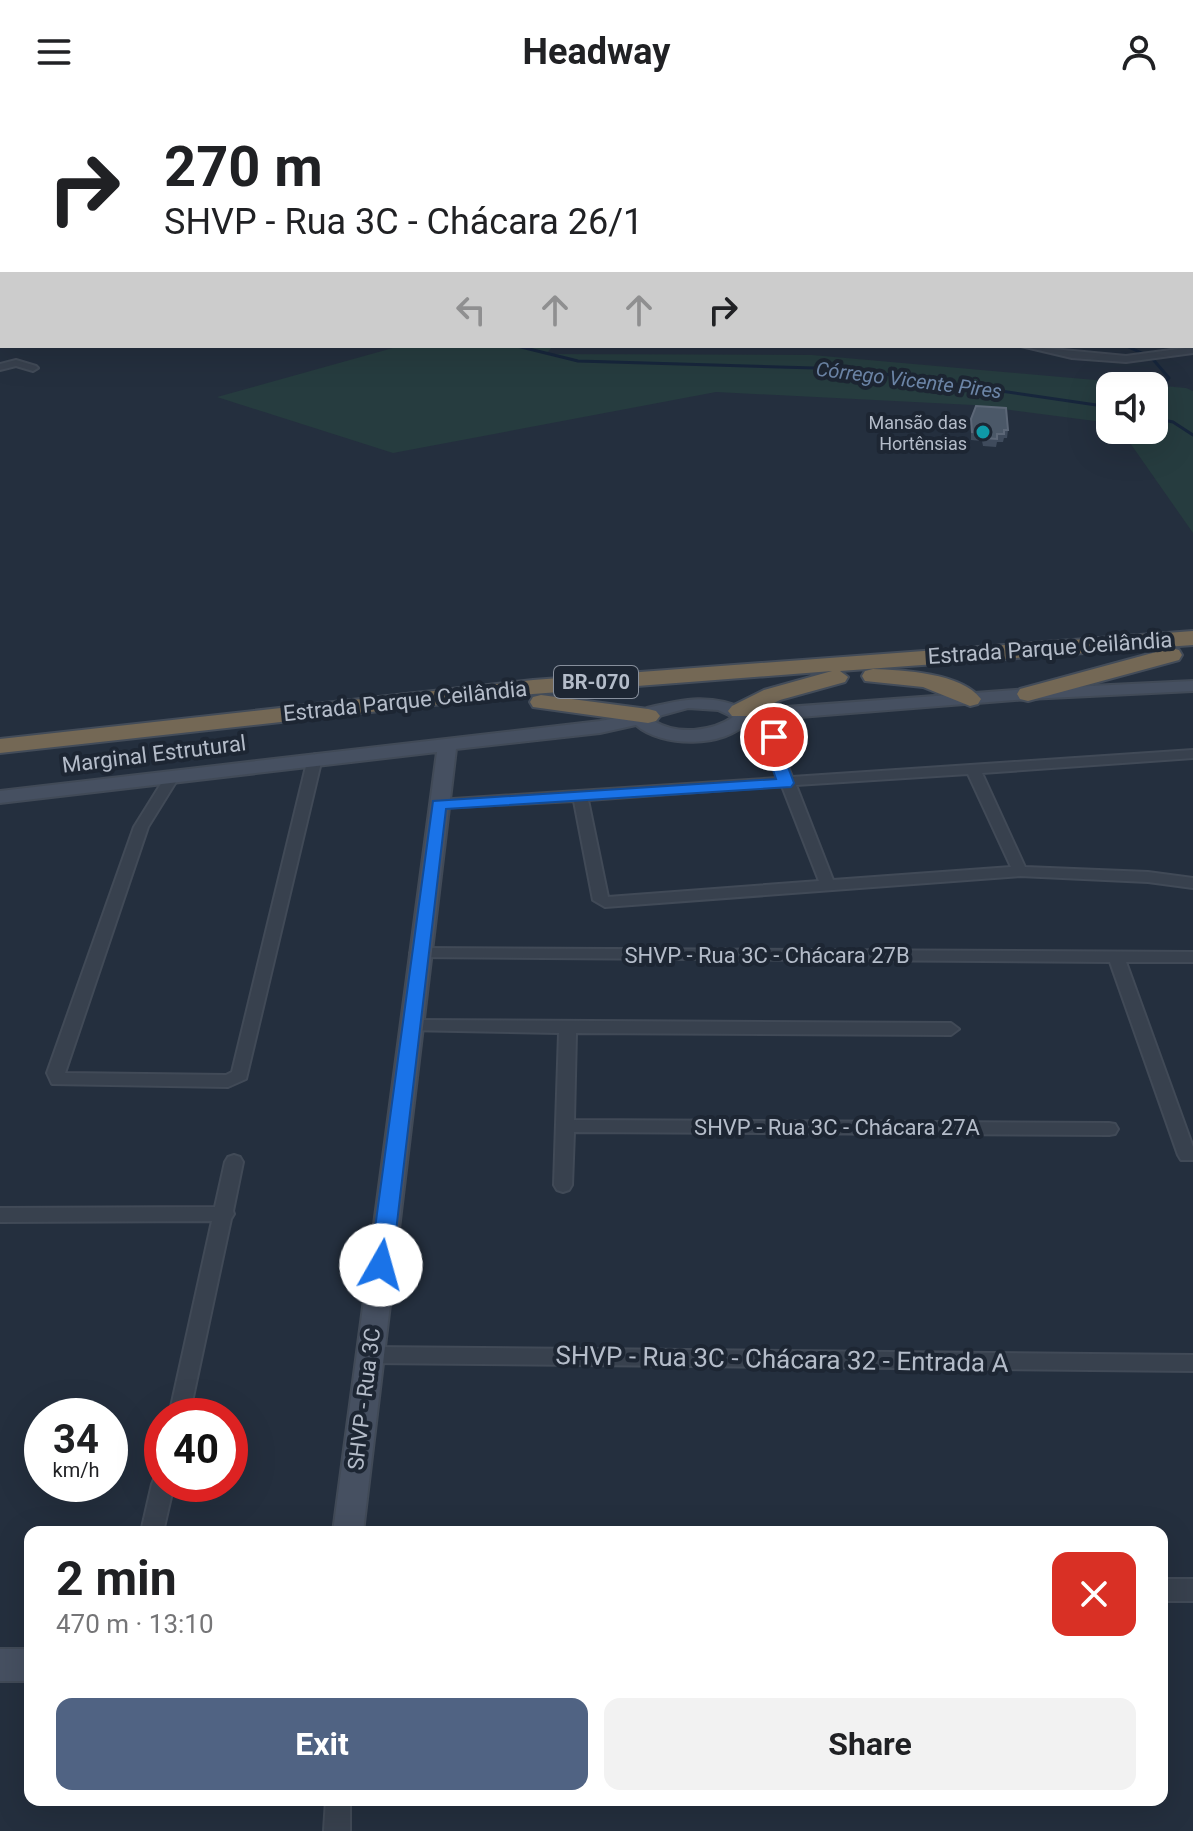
<!DOCTYPE html>
<html lang="en">
<head>
<meta charset="utf-8">
<style>
  :root { --surface:#fff; --page:#f2f2f2; --text:#202124; --muted:#757577; --accent:#506383 }
  body { margin:0; font-family:Roboto,sans-serif; background:var(--page); color:var(--text); height:100vh; display:flex; flex-direction:column; font-size:30px; white-space:nowrap }
  * { box-sizing:border-box; margin:0 }
  p { font-size:26px; color:var(--muted) }
  .icon { flex:none; width:44px; height:44px; fill:none; stroke:currentColor; stroke-width:2; stroke-linecap:round; stroke-linejoin:round }
  .map { position:relative; flex:1; overflow:hidden }
  .side { position:absolute; left:24px; top:1422px; width:1144px; height:280px; display:flex; flex-direction:column; background:var(--surface); border-radius:16px; box-shadow:0 8px 32px #0002 }
  .side>* { flex:none }
  .hud { position:absolute; left:0px; top:0px; width:1194px; height:244px; box-shadow:0 8px 32px #0002; background:#fff; color:var(--text); overflow:hidden }
  .buttons { position:absolute; left:1096px; top:268px; display:grid; gap:16px }
  .buttons a { display:grid; place-items:center; width:72px; height:72px; border-radius:16px; background:var(--surface); box-shadow:0 8px 32px #0002; font-size:40px }
  .speed { position:absolute; left:24px; top:1294px; display:flex; gap:16px; font-size:40px; font-weight:700; text-align:center }
  .speed>* { display:grid; place-content:center; width:104px; height:104px; border-radius:50%; background:var(--surface); box-shadow:0 8px 32px #0002; line-height:1 }
  .speed small { font-size:20px; font-weight:400 }
  .speed .limit { border:12px solid #d22; background:#fff; color:#111 }
  .pin { position:absolute; display:grid; place-items:center; width:68px; height:68px; color:#fff; margin:-34px; border:4px solid #fff; border-radius:50%; box-shadow:0 2px 8px #0007 }
  .me { position:absolute; width:88px; margin:-44px; rotate:7deg; stroke-linejoin:round; filter:drop-shadow(0 0 6px #0008) }
  .turn { display:flex; align-items:center; gap:28px; height:168px; padding:0 32px; font-size:36px }
  .turn .icon { width:104px; height:104px; stroke-width:2.5 }
  .turn b { display:block; font-size:56px; line-height:68px }
  .lanes { display:flex; align-items:center; height:76px; padding:0 32px; background:#0003; justify-content:center; gap:40px; direction:ltr }
  .lanes .off { opacity:.35 }
  .round { display:grid; place-items:center; flex:none; width:84px; height:84px; border-radius:16px; background:var(--page) }
  .summary { display:flex; align-items:center; justify-content:space-between; height:136px; padding:0 32px }
  h1 { font-size:48px; font-weight:700; line-height:60px }
  .primary-button { display:flex; gap:16px; margin-top:auto; padding:16px 32px }
  .primary-button a { flex:1; height:92px; border-radius:16px; background:var(--accent); color:#fff; font-size:32px; font-weight:700; line-height:92px; text-align:center }
  .primary-button a+a { background:var(--page); color:var(--text) }
  header { display:flex; justify-content:space-between; align-items:center; height:104px; padding:0 32px; background:var(--surface); font-size:36px; font-weight:700 }
  .map>svg:first-child { display:block }
  .green { fill:#263c3f }
  .lines { fill:none; stroke-linecap:round; stroke-linejoin:round }
  .stream { stroke:#17263c; stroke-width:3 }
  .street-casing { stroke:#414a57; stroke-width:4 }
  .secondary-casing { stroke:#414a57; stroke-width:4 }
  .highway-casing { stroke:#434c59; stroke-width:4 }
  .street { fill:#38414e; fill-rule:evenodd }
  .secondary { fill:#465061; fill-rule:evenodd }
  .highway { fill:#746855; fill-rule:evenodd }
  .wall { fill:#3f4b5c }
  .building { fill:#4b5868; stroke:#5c6777; stroke-width:2 }
  .route { fill:#1a73e8; stroke:#114b97; stroke-width:2 }
  .culture-dot { fill:#0f9aa8; stroke:#1d2633; stroke-width:3 }
  .labels { text-anchor:middle; dominant-baseline:central; stroke-width:8; stroke-linejoin:round; paint-order:stroke }
  .far-poi-label { font-size:18px; fill:#b4bcc9; stroke:#1d2633; text-anchor:end }
  .far-water-label { font-size:20px; font-style:italic; fill:#6d86a8; stroke:#1d2633 }
  .shield { fill:#1d2633; stroke:#878f9c; stroke-width:2 }
  .shield-label { font-size:20px; font-weight:bold; fill:#b4bcc9 }
  .street-label { font-size:22px; fill:#b4bcc9; stroke:#1d2633 }
  .near-street-label { font-size:26px; fill:#b4bcc9; stroke:#1d2633 }
</style>
</head>
<body>
<header><svg class="icon" aria-label="menu" viewBox="0 0 24 24"><path d="M4 6h16M4 12h16M4 18h16"/></svg>Headway<svg class="icon" aria-label="person" viewBox="0 0 24 24"><circle cx="12" cy="8" r="4"/><path d="M4 21q1-7 8-7t8 7"/></svg></header>
<div class="map">
<svg width="1193" height="1727" viewBox="0 0 1193 1727">
  <rect width="100%" height="100%" fill="#242f3e"/>
  <!-- green -->
  <polygon class="green" points="400,242 553,242 546,250 812,251 1186,284 1193,287 1193,429 1121,326 1154,326 1154,282 1110,282 1110,319 973,301 716,288 393,349 217,293"/>
  <g class="lines">
    <!-- stream -->
    <g class="stream">
      <polyline points="517,242 578,257 850,265 1110,303"/>
      <polyline points="1126,242 1151,253 1169,274 1154,289"/>
      <polyline points="1154,314 1173,318 1193,331"/>
    </g>
    <!-- street casing -->
    <g class="street-casing">
      <g id="street">
        <rect x="0" y="5" width="2" height="4"/>
        <rect x="1192" y="15" width="1" height="4"/>
        <rect x="0" y="28" width="2" height="4"/>
        <rect x="1192" y="45" width="1" height="4"/>
        <rect x="0" y="50" width="2" height="4"/>
        <rect x="1192" y="75" width="1" height="4"/>
        <rect x="0" y="106" width="2" height="5"/>
        <polygon points="1021,242 1126,252 1193,243 1193,249 1126,258 1072,254"/>
        <polygon points="16,256 36,262 38,264 33,267 16,262 0,266 0,260"/>
        <path d="M767 606 774 610 781 633 779 639 792 673 1193 646V654L982 669 1025 763 1148 768 1193 774V784L1148 778 1020 772 605 803 593 796 574 697 438 704 431 700 438 696 779 674 766 641 755 634 749 611 751 608 761 609ZM968 670 1011 763 833 776 796 681ZM782 682 819 777 608 793 588 696Z"/>
        <polygon points="315,650 322,654 246,975 228,983 52,980 47,969 134,723 167,670 172,669 179,673 148,723 65,969 226,971 232,968 308,654"/>
        <polygon points="418,844 1193,848 1193,858 1126,858 1193,1043 1193,1056 1181,1056 1178,1051 1110,858 412,853 410,849"/>
        <polygon points="411,916 951,919 959,925 951,931 576,929 574,1016 1109,1019 1115,1020 1118,1025 1115,1030 1109,1031 574,1028 572,1081 569,1086 563,1088 557,1086 554,1081 559,929 405,926 403,922 405,918"/>
        <polygon points="234,1051 240,1053 243,1058 233,1107 234,1110 231,1115 189,1312 169,1312 212,1117 0,1118 0,1104 215,1103 225,1058 228,1053"/>
        <polygon points="370,1243 1193,1251 1193,1267 370,1259 363,1257 360,1251 363,1245"/>
        <polygon points="162,1371 162,1380 174,1380 163,1428 141,1428 152,1380 155,1373"/>
        <rect x="1162" y="1475" width="31" height="22"/>
        <polygon points="326,1696 350,1696 350,1727 324,1727"/>
      </g>
    </g>
    <!-- secondary casing -->
    <g class="secondary-casing">
      <g id="secondary">
        <polygon points="341,0 351,0 340,2"/>
        <polygon points="1185,0 1193,0 1193,5 1192,2"/>
        <rect x="0" y="72" width="2" height="7"/>
        <path d="M1193 577V587L1028 595 749 617C725 644 662 644 636 621L600 629 456 645 363 1428H333L437 648 0 699V687L600 617 642 609 647 604C683 595 712 589 747 606L1028 585ZM688 604 718 606 733 613C712 628 676 631 654 617L659 612Z"/>
        <rect x="0" y="1545" width="30" height="32"/>
      </g>
    </g>
    <!-- highway casing -->
    <g class="highway-casing">
      <g id="highway">
        <polygon points="1193,527 1193,541 840,567 848,573 845,578 780,596 748,612 732,612 728,607 732,602 764,586 832,567 533,590 0,649 0,635 533,576"/>
        <polygon points="1171,544 1179,546 1182,551 1179,556 1028,597 1020,595 1017,590 1020,585"/>
        <path d="M873 565C903 566 962 569 981 595L978 600 970 602 923 583 865 577 862 572 865 567Z"/>
        <polygon points="541,591 648,605 656,607 660,612 656,617 648,619 533,603 530,598 533,593"/>
      </g>
    </g>
    <!-- street -->
    <use href="#street" class="street"/>
    <!-- secondary -->
    <use href="#secondary" class="secondary"/>
    <!-- highway -->
    <use href="#highway" class="highway"/>
  </g>
  <!-- wall -->
  <polygon class="wall" points="971,315 1008,326 1007,334 1004,334 1003,338 997,338 996,343 983,342 982,337 971,336"/>
  <!-- building -->
  <polygon class="building" points="976,302 1006,304 1008,326 1004,326 1004,330 997,330 997,335 984,334 983,329 972,328 971,315"/>
  <!-- route -->
  <polygon class="route" points="774,629 781,633 779,639 794,679 791,683 446,705 392,1161 389,1167 381,1170 373,1167 370,1161 433,697 776,675 764,639 768,630"/>
  <!-- markers -->
  <circle class="culture-dot" cx="983" cy="328" r="8"/>
  <g class="labels">
    <!-- far-poi labels -->
    <g class="far-poi-label">
      <text x="967" y="318">Mansão das<tspan x="967" dy="21">Hortênsias</tspan></text>
    </g>
    <!-- far-water labels -->
    <g class="far-water-label">
      <text transform="translate(909 276) rotate(7)">Córrego Vicente Pires</text>
    </g>
    <!-- shield labels -->
    <rect class="shield" x="554" y="562" width="84" height="32" rx="6"/>
    <g class="shield-label">
      <text x="596" y="578">BR-070</text>
    </g>
    <!-- street labels -->
    <g class="street-label">
      <text transform="translate(1050 544) rotate(-4)">Estrada Parque Ceilândia</text>
      <text transform="translate(405 597) rotate(-6)">Estrada Parque Ceilândia</text>
      <text transform="translate(154 650) rotate(-7)">Marginal Estrutural</text>
      <text x="767" y="851">SHVP - Rua 3C - Chácara 27B</text>
      <text x="837" y="1023">SHVP - Rua 3C - Chácara 27A</text>
      <text transform="translate(364 1295) rotate(-83)">SHVP - Rua 3C</text>
    </g>
    <!-- near-street labels -->
    <g class="near-street-label">
      <text transform="translate(782 1255) rotate(1)">SHVP - Rua 3C - Chácara 32 - Entrada A</text>
    </g>
  </g>
</svg>
<div class="buttons">
<a><svg class="icon" aria-label="sound" viewBox="0 0 24 24"><path d="M4 9h4l5-4v14l-5-4H4zM17 9q2 3 0 6"/></svg></a>
</div>
<div class="speed"><div>34<small>km/h</small></div><div class="limit">40</div></div>
<div class="pin" style="left:774px;top:633px;background:#d93025"><svg class="icon" aria-label="arrive" viewBox="0 0 24 24"><path d="M6 21V4h12l-3 4 3 4H6"/></svg></div>
<svg class="me" style="left:381px;top:1161px" viewBox="-20 -20 40 40"><circle r="19" fill="#fff"/><path d="M0-13L10 11 0 6-10 11z" fill="#1a73e8"/></svg>
<div class="hud">
<div class="turn"><svg class="icon" aria-label="right" viewBox="0 0 24 24"><path d="M7 20v-9h11M14 6l5 5-5 5"/></svg><div><b>270 m</b>SHVP - Rua 3C - Chácara 26/1</div></div>
<div class="lanes"><svg class="icon off" aria-label="left" viewBox="0 0 24 24"><path d="M17 20v-9H6M10 6l-5 5 5 5"/></svg><svg class="icon off" aria-label="ahead" viewBox="0 0 24 24"><path d="M12 20V5M6 11l6-6 6 6"/></svg><svg class="icon off" aria-label="ahead" viewBox="0 0 24 24"><path d="M12 20V5M6 11l6-6 6 6"/></svg><svg class="icon" aria-label="right" viewBox="0 0 24 24"><path d="M7 20v-9h11M14 6l5 5-5 5"/></svg></div>
</div>
<section class="side">
<div class="summary"><div><h1>2 min</h1><p>470 m · 13:10</p></div><a class="round" style="background:#d93025;color:#fff"><svg class="icon" aria-label="close" viewBox="0 0 24 24"><path d="M6 6l12 12M18 6L6 18"/></svg></a></div>
<div class="primary-button"><a>Exit</a><a>Share</a></div>
</section>
</div>
</body>
</html>
